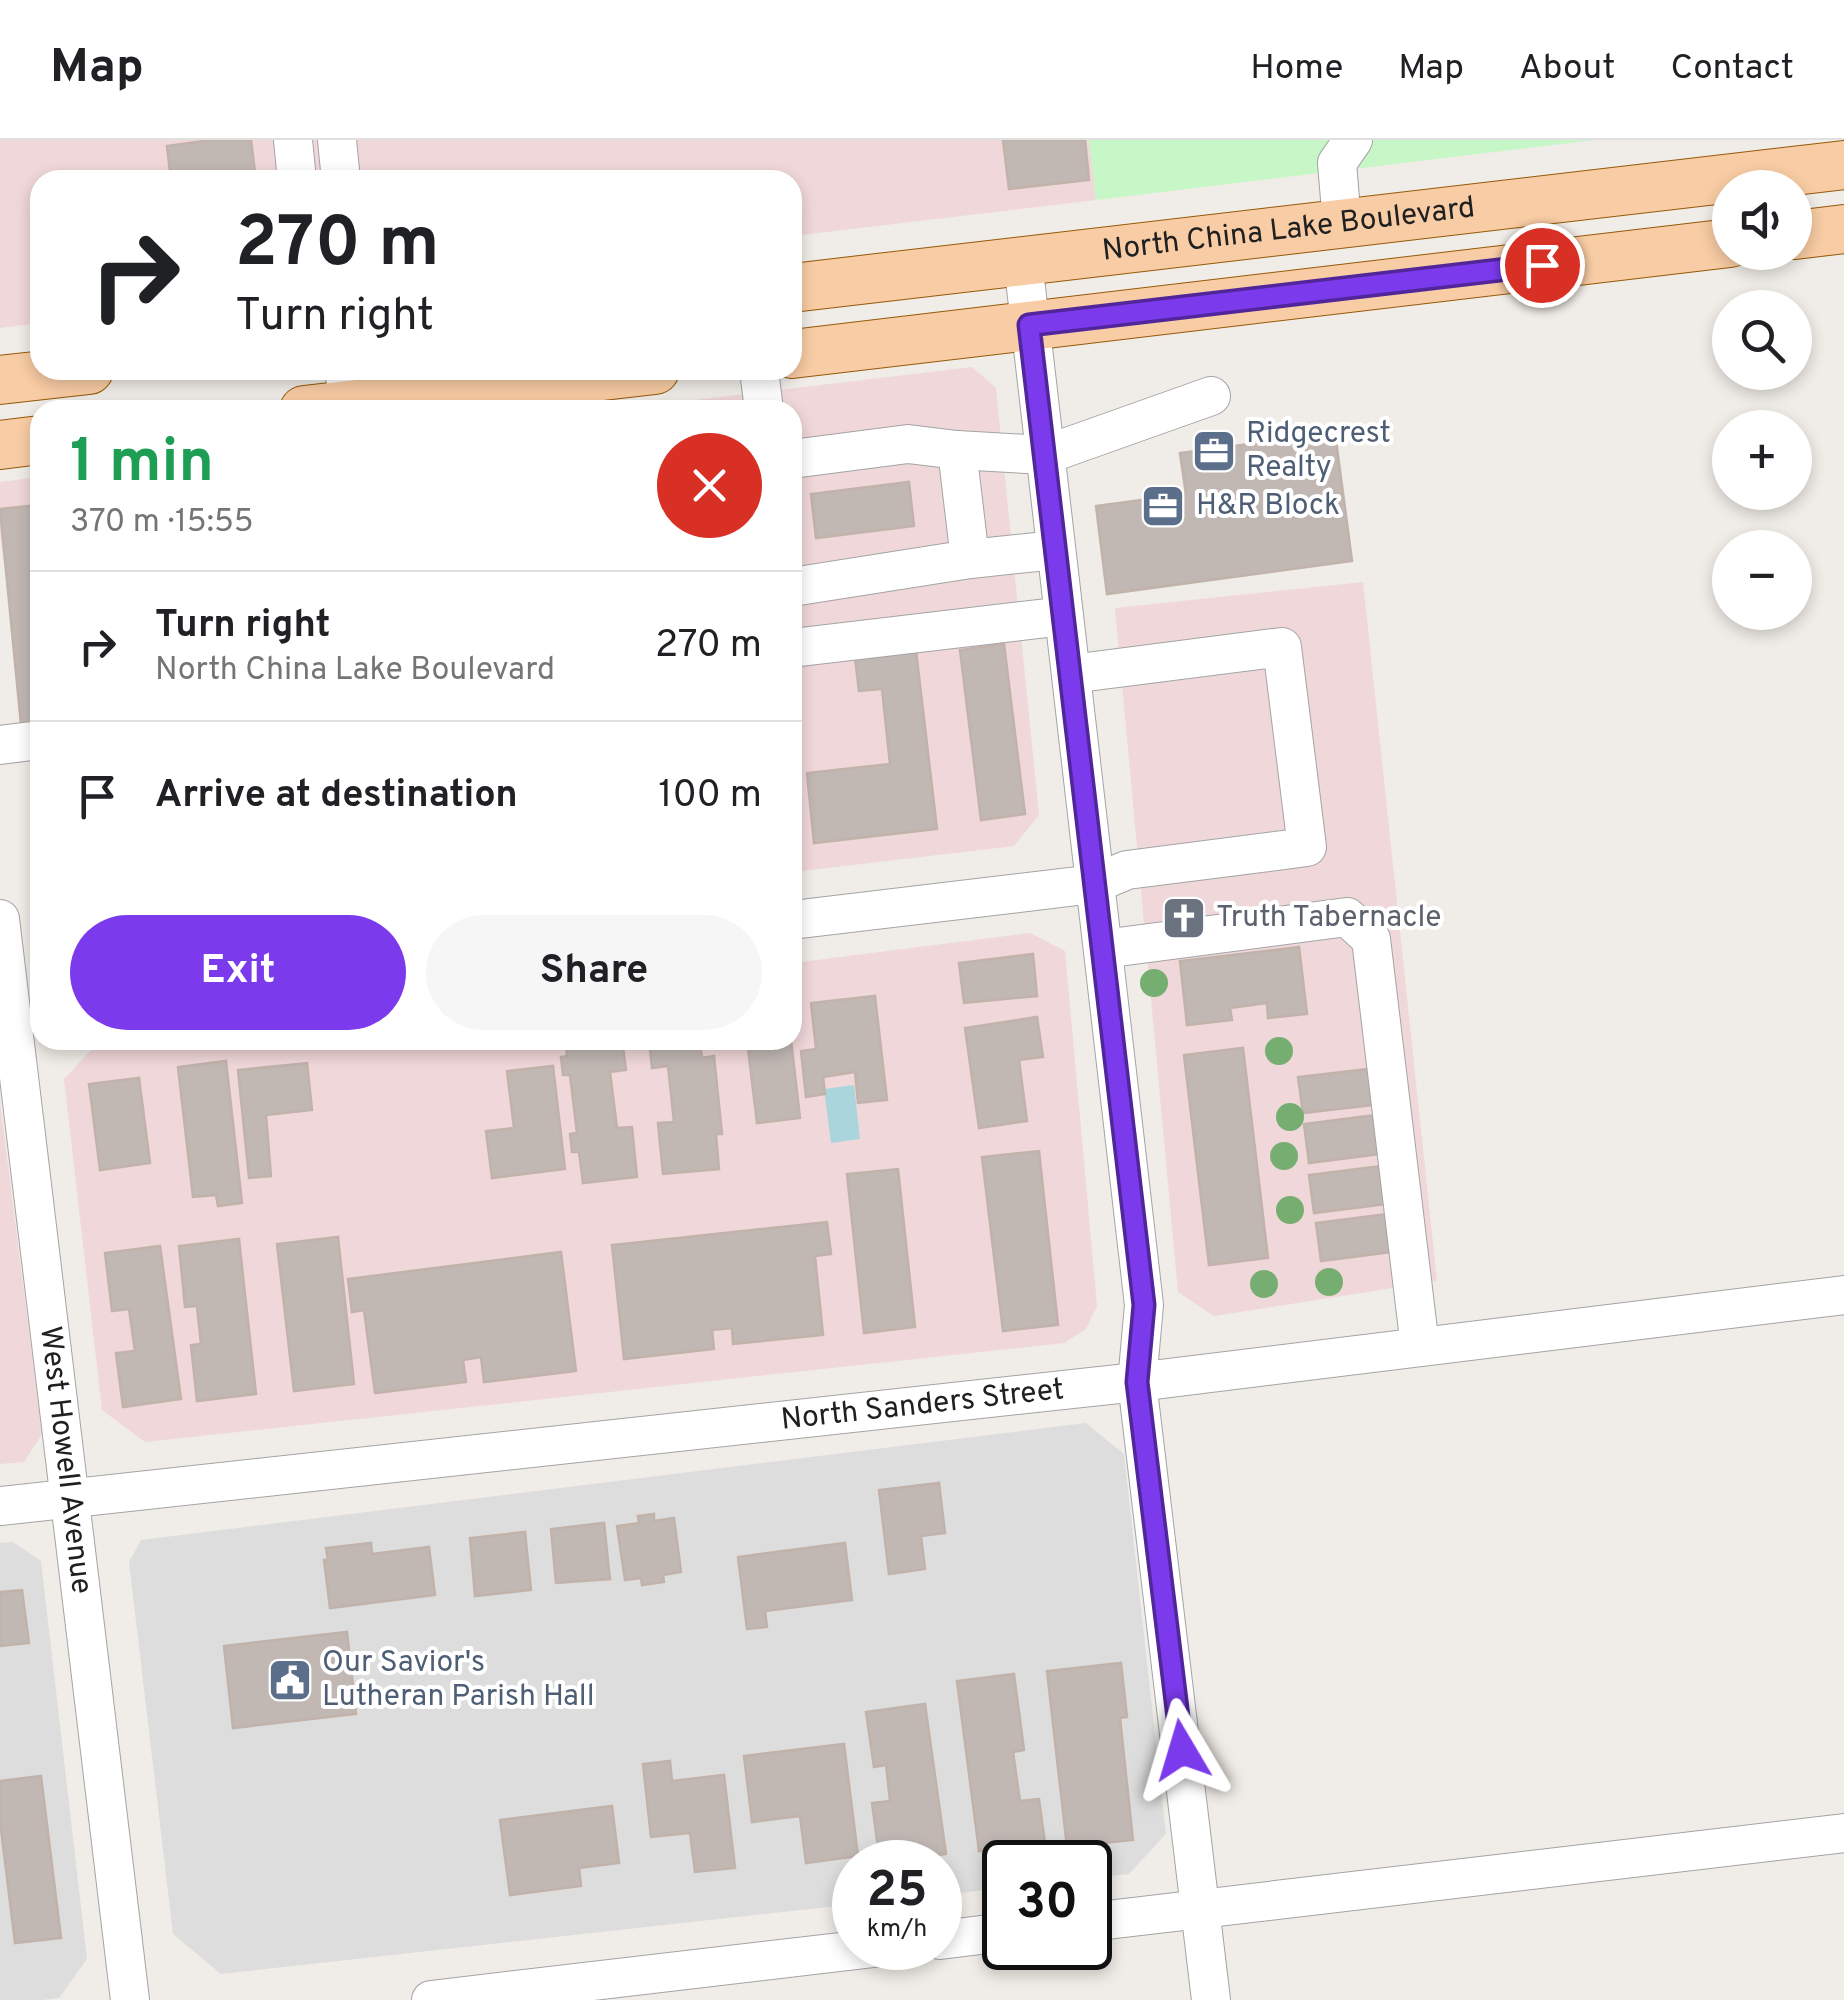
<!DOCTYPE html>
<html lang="en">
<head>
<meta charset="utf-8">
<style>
  :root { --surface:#fff; --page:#f6f6f6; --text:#202124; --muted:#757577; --line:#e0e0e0; --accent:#7c3aed }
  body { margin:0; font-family:Overpass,sans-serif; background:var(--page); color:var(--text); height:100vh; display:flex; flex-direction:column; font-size:38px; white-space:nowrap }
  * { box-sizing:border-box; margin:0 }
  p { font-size:32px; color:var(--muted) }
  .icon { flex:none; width:55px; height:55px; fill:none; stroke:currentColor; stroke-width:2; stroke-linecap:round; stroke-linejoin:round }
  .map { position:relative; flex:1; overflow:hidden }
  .details { position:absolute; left:30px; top:260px; width:772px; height:650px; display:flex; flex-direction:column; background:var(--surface); border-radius:30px; box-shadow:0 5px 15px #0003 }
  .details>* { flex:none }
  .banner { position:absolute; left:30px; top:30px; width:772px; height:210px; border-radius:30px; box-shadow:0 5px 15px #0003; background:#fff; color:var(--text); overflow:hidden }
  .tools { position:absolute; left:1712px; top:30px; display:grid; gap:20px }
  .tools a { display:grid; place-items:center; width:100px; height:100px; border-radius:50%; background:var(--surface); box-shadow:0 5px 15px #0003; font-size:50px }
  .speed { position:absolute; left:832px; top:1700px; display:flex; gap:20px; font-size:50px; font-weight:700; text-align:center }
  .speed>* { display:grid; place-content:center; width:130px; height:130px; border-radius:50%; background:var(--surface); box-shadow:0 5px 15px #0003; line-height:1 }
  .speed small { font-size:25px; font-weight:400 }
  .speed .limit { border:5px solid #111; border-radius:15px; background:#fff; color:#111 }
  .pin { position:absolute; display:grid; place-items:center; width:85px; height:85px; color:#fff; margin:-42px; border:5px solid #fff; border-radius:50%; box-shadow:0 2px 10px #0007 }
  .me { position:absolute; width:110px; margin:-55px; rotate:353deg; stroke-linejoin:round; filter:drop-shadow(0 0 8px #0008) }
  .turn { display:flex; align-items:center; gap:35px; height:210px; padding:0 40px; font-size:45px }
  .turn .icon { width:130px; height:130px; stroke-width:2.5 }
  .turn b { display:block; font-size:70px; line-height:85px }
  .round { display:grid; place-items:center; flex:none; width:105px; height:105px; border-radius:52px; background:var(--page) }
  .head { display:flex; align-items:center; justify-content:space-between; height:170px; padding:0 40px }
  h1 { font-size:60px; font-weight:700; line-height:75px; color:#1e9e55 }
  .action { display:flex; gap:20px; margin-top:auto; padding:20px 40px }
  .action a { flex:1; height:115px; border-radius:60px; background:var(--accent); color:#fff; font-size:40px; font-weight:700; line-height:115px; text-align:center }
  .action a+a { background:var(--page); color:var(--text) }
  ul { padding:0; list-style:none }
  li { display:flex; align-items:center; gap:30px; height:150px; padding:0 40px; border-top:2px solid var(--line) }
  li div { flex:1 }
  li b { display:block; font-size:38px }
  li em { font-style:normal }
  header { display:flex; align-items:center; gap:60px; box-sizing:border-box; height:140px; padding:0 50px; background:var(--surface); border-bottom:2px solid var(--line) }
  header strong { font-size:48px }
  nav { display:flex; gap:55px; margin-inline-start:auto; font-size:35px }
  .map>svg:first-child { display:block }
  .residential { fill:#dedddd }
  .commercial { fill:#f0d7d9 }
  .park { fill:#c7f7c7 }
  .water { fill:#aad5dc }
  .building { fill:#c1b8b4; stroke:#c1b2aa; stroke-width:2.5 }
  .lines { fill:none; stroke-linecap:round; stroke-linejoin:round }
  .minor-casing { stroke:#a4a4a4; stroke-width:40 }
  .major-casing { stroke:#965907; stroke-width:50 }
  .minor { stroke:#fff; stroke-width:38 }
  .major { stroke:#f8cca4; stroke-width:48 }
  .tree { fill:#76ae71 }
  .route-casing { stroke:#51269a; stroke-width:25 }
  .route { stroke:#7c3aed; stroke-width:18 }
  .labels { text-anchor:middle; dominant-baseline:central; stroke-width:8; stroke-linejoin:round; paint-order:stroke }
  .street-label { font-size:30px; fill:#202020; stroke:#fff }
  .service-label { font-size:30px; fill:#4e5e75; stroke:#fff; text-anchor:start }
  .worship-label { font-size:30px; fill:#5b616d; stroke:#fff; text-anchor:start }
</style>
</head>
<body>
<header>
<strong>Map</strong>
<nav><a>Home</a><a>Map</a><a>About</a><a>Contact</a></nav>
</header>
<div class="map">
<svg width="1844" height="1860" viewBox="0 0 1844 1860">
  <rect width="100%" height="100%" fill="#f0ece7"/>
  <!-- residential -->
  <g class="residential">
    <polygon points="1086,1283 1124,1314 1166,1694 1129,1734 1090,1738 1090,1722 1005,1722 1005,1748 940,1755 940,1722 855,1722 855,1764 221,1834 173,1794 129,1422 141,1400"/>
    <polygon points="13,1402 41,1421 87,1819 59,1858 42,1860 0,1860 0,1403"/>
  </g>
  <!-- commercial -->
  <g class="commercial">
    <polygon points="0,0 1089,0 1096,60 793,96 792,40 40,40 40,183 0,188"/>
    <polygon points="972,227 996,248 1039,675 1014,706 793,732 792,270 610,270"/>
    <polygon points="40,337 40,700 0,393 0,342"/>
    <polygon points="1363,442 1437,1141 1214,1176 1178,1152 1115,468"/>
    <polygon points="1030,793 1065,811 1097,1166 1086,1189 1064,1203 145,1302 102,1270 64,939 93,908 161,900 792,900 793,823"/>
    <polygon points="0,962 42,1294 24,1322 0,1324"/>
  </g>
  <!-- park -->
  <polygon class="park" points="1089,0 1595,0 1096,60"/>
  <!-- water -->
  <polygon class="water" points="854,945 860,999 831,1003 824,949"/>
  <!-- building -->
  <g class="building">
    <polygon points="211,0 251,0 256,40 171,40 167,6"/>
    <polygon points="1003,0 1085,0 1089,40 1009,49"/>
    <polygon points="1335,293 1352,421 1107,454 1096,366 1186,354 1180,313"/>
    <polygon points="909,342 914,386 816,398 811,354"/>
    <polygon points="40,365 40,582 21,584 0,369"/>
    <polygon points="1004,504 1025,674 981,680 960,510"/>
    <polygon points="916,511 937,689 814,703 807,633 890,624 882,549 859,551 855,518"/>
    <polygon points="1299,807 1307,874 1268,878 1267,863 1230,868 1232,880 1187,885 1180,821"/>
    <polygon points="1033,814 1037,856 964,863 959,823"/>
    <polygon points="875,856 887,960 858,963 855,932 823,937 825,954 806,957 801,911 816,909 811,863"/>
    <polygon points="1037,877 1043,917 1019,920 1027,981 979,988 965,888"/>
    <polygon points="566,900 622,900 626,930 610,932 617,988 632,987 637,1037 583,1043 579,1012 572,1012 570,994 577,993 570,935 563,935 561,917 567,916"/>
    <polygon points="649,900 709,900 700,901 702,918 714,916 722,994 716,994 719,1029 663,1034 658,983 674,982 668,926 652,928"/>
    <polygon points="747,900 791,900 800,978 757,983"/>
    <polygon points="1243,908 1268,1118 1209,1125 1184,915"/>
    <polygon points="226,921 242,1063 218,1066 216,1055 193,1057 178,927"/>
    <polygon points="307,923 312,970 266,975 271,1036 249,1038 238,930"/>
    <polygon points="553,926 565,1029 492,1038 486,991 514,988 507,931"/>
    <polygon points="1378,928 1382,964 1303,973 1298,937"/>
    <polygon points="139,938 150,1023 100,1030 89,944"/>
    <polygon points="1384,974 1388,1013 1309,1023 1304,984"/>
    <polygon points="1039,1011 1058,1185 1003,1191 982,1017"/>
    <polygon points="1390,1025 1395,1063 1314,1073 1309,1035"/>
    <polygon points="898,1029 915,1187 864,1193 847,1034"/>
    <polygon points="1396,1073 1400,1111 1321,1121 1316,1083"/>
    <polygon points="827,1082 831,1114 815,1116 823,1195 733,1204 732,1188 712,1190 714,1209 624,1219 612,1105"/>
    <polygon points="338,1097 354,1244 294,1251 277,1104"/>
    <polygon points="239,1099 256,1254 197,1261 191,1205 201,1204 197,1166 185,1167 179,1106"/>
    <polygon points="160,1106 181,1259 123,1267 116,1213 135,1211 129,1169 112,1171 105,1113"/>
    <polygon points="561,1112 576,1231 484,1242 481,1217 463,1220 466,1242 375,1253 364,1170 352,1172 348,1139"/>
    <polygon points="939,1343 945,1393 921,1396 925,1429 889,1434 879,1350"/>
    <polygon points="654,1374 654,1381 674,1378 681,1432 663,1435 664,1442 642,1445 641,1438 625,1440 617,1386 639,1383 638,1376"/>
    <polygon points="604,1383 610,1439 556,1443 551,1389"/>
    <polygon points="525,1392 531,1450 475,1456 470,1398"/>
    <polygon points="371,1403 372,1414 429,1407 435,1455 330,1468 324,1420 328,1420 326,1408"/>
    <polygon points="845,1403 852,1460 765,1471 767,1487 747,1489 738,1417"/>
    <polygon points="22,1450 29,1503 0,1506 0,1452"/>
    <polygon points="347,1492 356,1574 233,1588 224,1506"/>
    <polygon points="1121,1523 1127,1577 1120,1578 1133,1700 1067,1707 1047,1531"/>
    <polygon points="1014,1534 1024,1610 1013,1612 1020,1661 1039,1659 1045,1703 979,1711 957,1541"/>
    <polygon points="925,1564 946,1714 880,1722 872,1663 890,1661 886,1625 874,1627 866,1572"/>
    <polygon points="844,1604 858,1716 806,1723 800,1676 752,1682 744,1616"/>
    <polygon points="670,1621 672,1641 724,1635 735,1728 695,1732 690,1693 651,1697 643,1624"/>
    <polygon points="41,1636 61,1798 15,1803 0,1681 0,1641"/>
    <polygon points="612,1666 619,1723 579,1728 581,1746 510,1755 500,1680"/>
  </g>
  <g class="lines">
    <!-- minor casing -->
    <g class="minor-casing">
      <g id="minor">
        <polyline points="293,0 297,40"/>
        <polyline points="337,0 341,40"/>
        <polyline points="1342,83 1337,23 1353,0"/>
        <polyline points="1023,122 1144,1165 1137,1242 1211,1860"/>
        <polyline points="344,230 350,270"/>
        <polyline points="759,230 764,270"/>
        <polyline points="957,310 970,419"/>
        <polyline points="792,319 908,304 957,310 1045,315 1211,256"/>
        <polyline points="792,447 970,419 1056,410"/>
        <polyline points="792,508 1064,476"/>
        <polyline points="0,605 40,600"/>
        <path id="s1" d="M0 779 130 1860"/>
        <polyline points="792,780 1094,744 1127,730 1307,707 1282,507 1071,534"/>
        <polyline points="1103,809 1347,777 1371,799 1420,1207"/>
        <path id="s2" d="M0 1366 1137 1242 1844 1155"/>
        <polyline points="1090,1782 1844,1693"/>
        <polyline points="940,1800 1005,1792"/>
        <polyline points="431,1860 874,1808"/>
      </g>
    </g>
    <!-- major casing -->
    <g class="major-casing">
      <g id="major">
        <polyline points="1795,95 1844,89"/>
        <path id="s3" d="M792 148 1844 25"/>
        <polyline points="792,214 1730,103"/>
        <polyline points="0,240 89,230"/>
        <polyline points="304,270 655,230"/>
        <polyline points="0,305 40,300"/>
      </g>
    </g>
    <!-- minor -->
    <use href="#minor" class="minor"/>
    <!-- major -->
    <use href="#major" class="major"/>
  </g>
  <!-- trees -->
  <g class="tree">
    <circle cx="1154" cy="843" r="14"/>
    <circle cx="1279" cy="911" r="14"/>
    <circle cx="1290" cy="977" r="14"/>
    <circle cx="1284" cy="1016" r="14"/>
    <circle cx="1290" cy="1070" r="14"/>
    <circle cx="1329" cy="1142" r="14"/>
    <circle cx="1264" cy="1144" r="14"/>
  </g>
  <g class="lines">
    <!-- route casing -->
    <g class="route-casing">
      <polyline id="route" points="1182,1610 1137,1242 1144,1165 1029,185 1542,125"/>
    </g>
    <!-- route -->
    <use href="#route" class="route"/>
  </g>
  <!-- icons -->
  <defs>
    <g id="office-square" transform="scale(2.25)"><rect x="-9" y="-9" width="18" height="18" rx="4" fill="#5c6f8a" stroke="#fff"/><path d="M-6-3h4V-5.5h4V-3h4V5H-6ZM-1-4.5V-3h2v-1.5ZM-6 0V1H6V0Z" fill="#fff"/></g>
    <g id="church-square" transform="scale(2.25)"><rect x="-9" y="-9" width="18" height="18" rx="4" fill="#6b7280" stroke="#fff"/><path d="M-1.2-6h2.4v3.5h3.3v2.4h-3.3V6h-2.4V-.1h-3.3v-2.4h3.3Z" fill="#fff"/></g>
    <g id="civic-square" transform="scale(2.25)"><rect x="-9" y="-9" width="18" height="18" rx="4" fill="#5c6f8a" stroke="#fff"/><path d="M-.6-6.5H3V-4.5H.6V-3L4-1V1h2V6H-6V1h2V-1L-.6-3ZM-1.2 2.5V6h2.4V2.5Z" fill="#fff"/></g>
  </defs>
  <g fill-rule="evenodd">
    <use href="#office-square" x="1214" y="311"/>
    <use href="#office-square" x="1163" y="366"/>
    <use href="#church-square" x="1184" y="778"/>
    <use href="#civic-square" x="290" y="1540"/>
  </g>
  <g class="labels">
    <!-- street labels -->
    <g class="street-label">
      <text stroke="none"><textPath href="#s3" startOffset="500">North China Lake Boulevard</textPath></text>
      <text stroke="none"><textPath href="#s2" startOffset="928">North Sanders Street</textPath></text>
      <text stroke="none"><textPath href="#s1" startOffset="545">West Howell Avenue</textPath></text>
    </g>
    <!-- service labels -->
    <g class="service-label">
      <text x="1246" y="294">Ridgecrest<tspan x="1246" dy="34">Realty</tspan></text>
      <text x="1196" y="366">H&amp;R Block</text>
      <text x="322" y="1523">Our Savior's<tspan x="322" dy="34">Lutheran Parish Hall</tspan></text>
    </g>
    <!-- worship labels -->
    <g class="worship-label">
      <text x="1216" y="778">Truth Tabernacle</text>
    </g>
  </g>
</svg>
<div class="tools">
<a><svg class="icon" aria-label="sound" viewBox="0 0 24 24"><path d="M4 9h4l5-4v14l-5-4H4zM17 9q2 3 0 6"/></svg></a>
<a><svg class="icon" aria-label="search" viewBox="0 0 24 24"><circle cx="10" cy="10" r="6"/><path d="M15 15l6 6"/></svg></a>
<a>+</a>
<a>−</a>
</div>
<div class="speed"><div>25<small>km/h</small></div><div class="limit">30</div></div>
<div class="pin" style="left:1542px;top:125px;background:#d93025"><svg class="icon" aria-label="arrive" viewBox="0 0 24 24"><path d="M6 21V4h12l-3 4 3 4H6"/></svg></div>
<svg class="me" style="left:1182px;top:1610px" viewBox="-20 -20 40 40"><path d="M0-17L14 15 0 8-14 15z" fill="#7c3aed" stroke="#fff" stroke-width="4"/></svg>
<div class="banner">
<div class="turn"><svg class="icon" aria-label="right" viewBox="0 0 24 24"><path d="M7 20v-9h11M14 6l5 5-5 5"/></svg><div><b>270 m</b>Turn right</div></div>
</div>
<section class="details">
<div class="head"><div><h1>1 min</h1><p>370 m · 15:55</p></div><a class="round" style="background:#d93025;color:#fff"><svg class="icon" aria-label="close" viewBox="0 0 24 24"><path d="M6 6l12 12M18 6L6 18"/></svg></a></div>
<ul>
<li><svg class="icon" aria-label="right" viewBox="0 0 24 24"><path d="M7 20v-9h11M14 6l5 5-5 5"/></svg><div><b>Turn right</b><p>North China Lake Boulevard</p></div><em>270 m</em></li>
<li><svg class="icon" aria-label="arrive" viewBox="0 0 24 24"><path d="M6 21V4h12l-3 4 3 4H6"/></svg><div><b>Arrive at destination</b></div><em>100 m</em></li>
</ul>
<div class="action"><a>Exit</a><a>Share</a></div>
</section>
</div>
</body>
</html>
